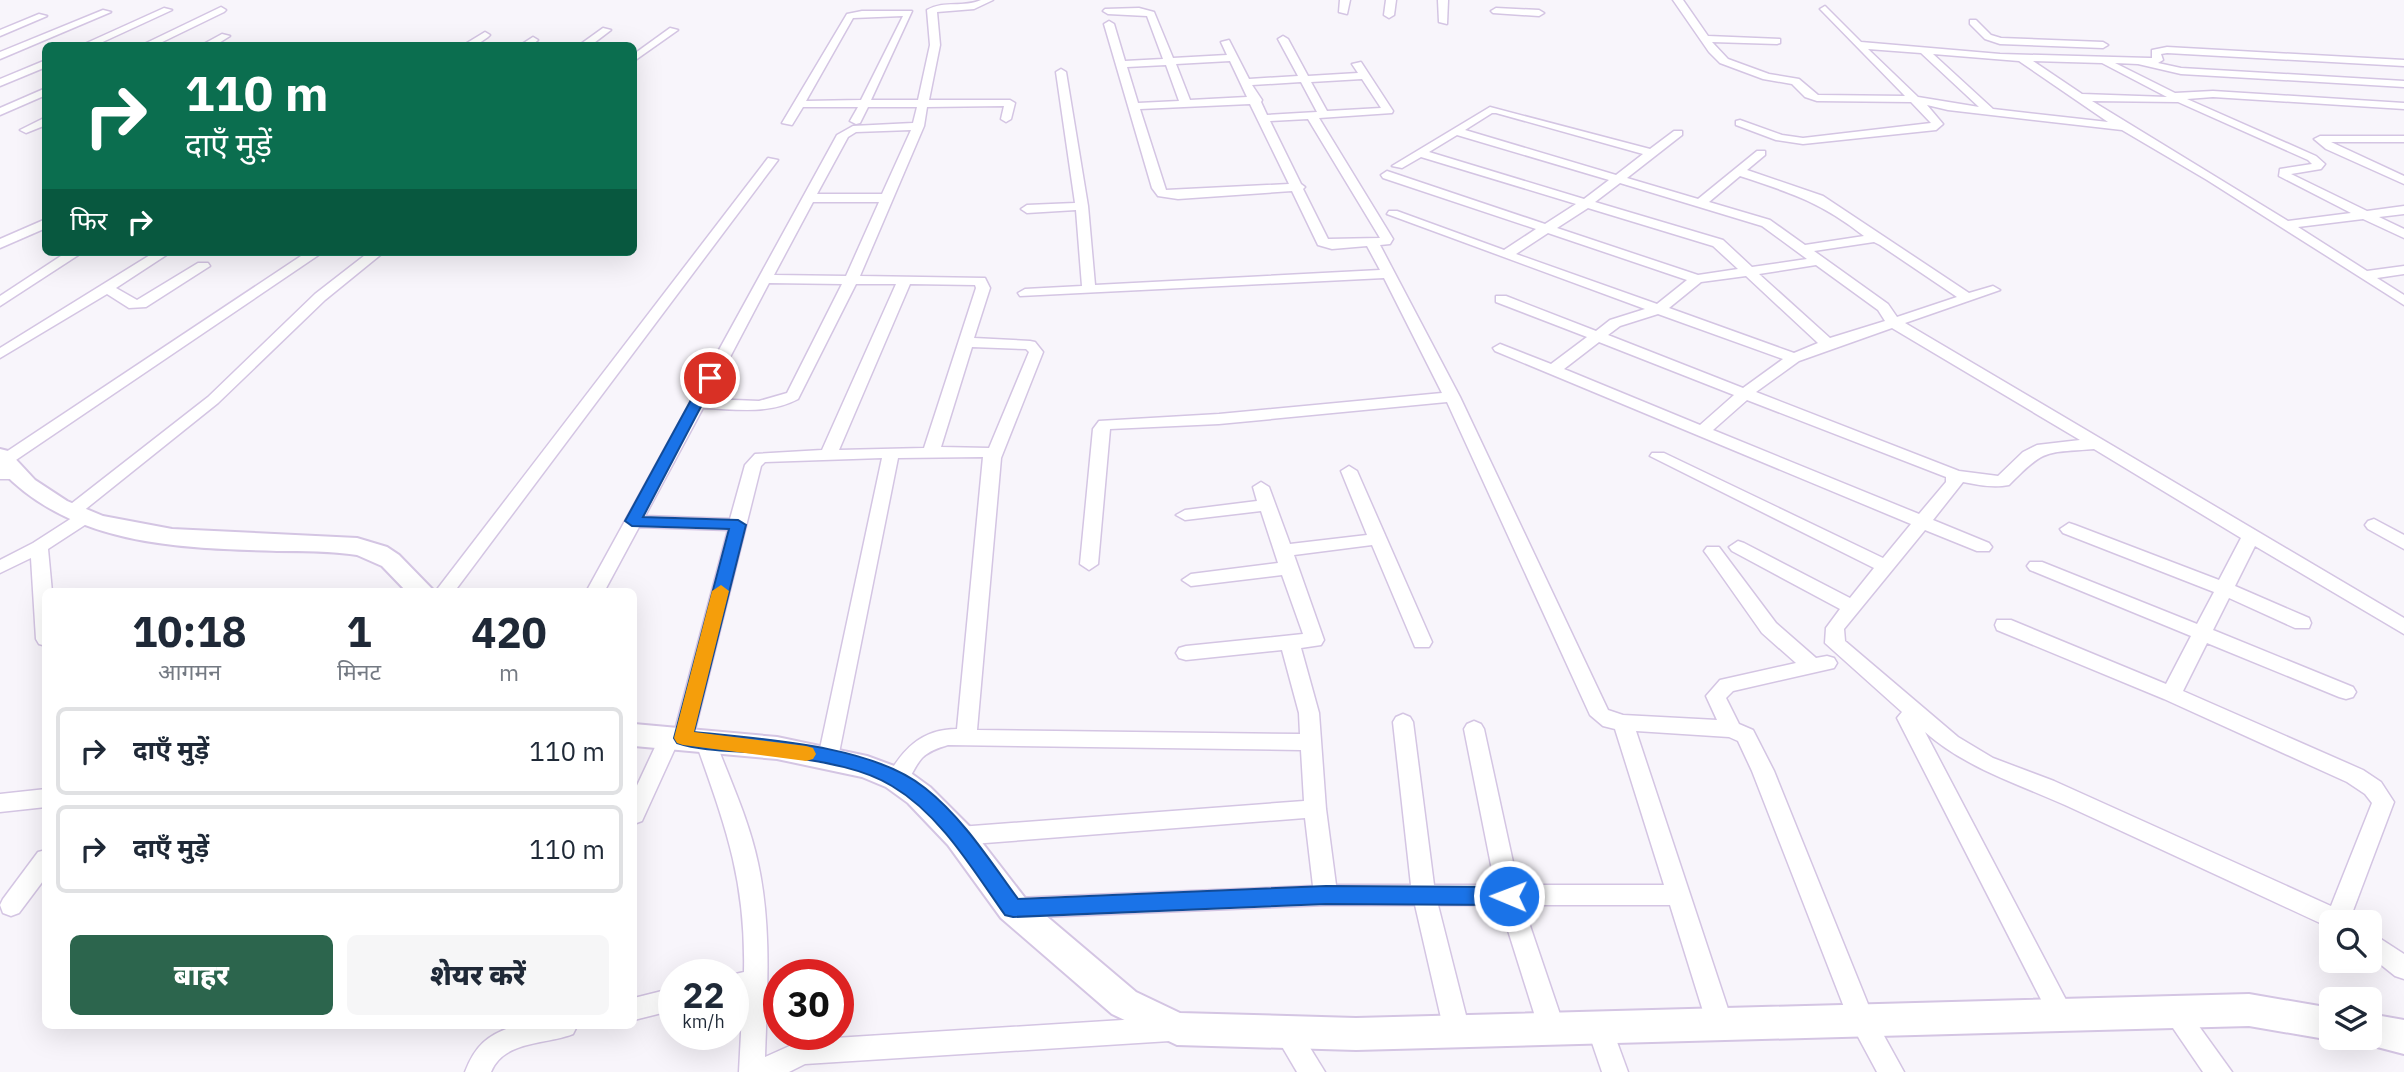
<!DOCTYPE html>
<html lang="hi">
<head>
<meta charset="utf-8">
<style>
  :root { --surface:#fff; --page:#f6f6f7; --text:#1f2937; --muted:#747a83; --line:#e0e1e3; --accent:#2c654d }
  body { margin:0; font-family:"IBM Plex Sans","Noto Sans Devanagari",sans-serif; background:var(--page); color:var(--text); height:100vh; display:flex; flex-direction:column; font-size:26px; white-space:nowrap }
  * { box-sizing:border-box; margin:0 }
  p { font-size:23px; color:var(--muted) }
  .icon { flex:none; width:38px; height:38px; fill:none; stroke:currentColor; stroke-width:2; stroke-linecap:round; stroke-linejoin:round }
  .map { position:relative; flex:1; overflow:hidden }
  .details { position:absolute; left:42px; top:588px; width:595px; height:441px; display:flex; flex-direction:column; background:var(--surface); border-radius:10px; box-shadow:0 7px 28px #0002 }
  .details>* { flex:none }
  .guide { position:absolute; left:42px; top:42px; width:595px; height:214px; border-radius:10px; box-shadow:0 7px 28px #0002; background:#0b6e4f; color:#fff; overflow:hidden }
  .controls { position:absolute; left:2319px; top:910px; display:grid; gap:14px }
  .controls a { display:grid; place-items:center; width:63px; height:63px; border-radius:10px; background:var(--surface); box-shadow:0 7px 28px #0002; font-size:35px }
  .speed { position:absolute; left:658px; top:959px; display:flex; gap:14px; font-size:35px; font-weight:700; text-align:center }
  .speed>* { display:grid; place-content:center; width:91px; height:91px; border-radius:50%; background:var(--surface); box-shadow:0 7px 28px #0002; line-height:1 }
  .speed small { font-size:18px; font-weight:400 }
  .speed .limit { border:10px solid #d22; background:#fff; color:#111 }
  .pin { position:absolute; display:grid; place-items:center; width:60px; height:60px; color:#fff; margin:-30px; border:4px solid #fff; border-radius:50%; box-shadow:0 2px 7px #0007 }
  .me { position:absolute; width:77px; margin:-38px; rotate:271deg; stroke-linejoin:round; filter:drop-shadow(0 0 5px #0008) }
  .turn { display:flex; align-items:center; gap:24px; height:147px; padding:0 28px; font-size:32px }
  .turn .icon { width:91px; height:91px; stroke-width:2.5 }
  .turn b { display:block; font-size:49px; line-height:60px }
  .then { display:flex; align-items:center; height:66px; padding:0 28px; background:#0003; gap:14px; font-size:26px }
  .eta { display:flex; justify-content:space-evenly; align-items:center; height:119px; text-align:center }
  .eta b { font-size:42px; font-weight:800; line-height:49px }
  .cta { display:flex; gap:14px; margin-top:auto; padding:14px 28px }
  .cta a { flex:1; height:80px; border-radius:10px; background:var(--accent); color:#fff; font-size:28px; font-weight:800; line-height:80px; text-align:center }
  .cta a+a { background:var(--page); color:var(--text) }
  ul { padding:0; list-style:none }
  li { display:flex; align-items:center; gap:21px; height:88px; margin:0 14px 10px; padding:0 14px; border:4px solid var(--line); border-radius:10px }
  li div { flex:1 }
  li b { display:block; font-size:26px }
  li em { font-style:normal }
  .map>svg:first-child { display:block }
  .lines { fill:none; stroke-linecap:round; stroke-linejoin:round }
  .minor-casing { stroke:#d4c5e3; stroke-width:3 }
  .secondary-casing { stroke:#d4c5e3; stroke-width:4 }
  .minor { fill:#fff; fill-rule:evenodd }
  .secondary { fill:#fff; fill-rule:evenodd }
  .route { fill:#1a73e8; stroke:#114b97; stroke-width:2 }
  .slow { fill:#f59e0b }
</style>
</head>
<body>
<div class="map">
<svg width="2404" height="1072" viewBox="0 0 2404 1072">
  <rect width="100%" height="100%" fill="#f8f5fb"/>
  <g class="lines">
    <!-- minor casing -->
    <g class="minor-casing">
      <g id="minor">
        <path d="M981 0H993L974 9 937 12 940 45 929 100H1010L1015 103 1011 119 1006 122 1001 119 1004 106 927 107 924 126 860 276 985 278 990 288 974 338 1030 341 1035 342 1043 352 1001 458 977 730 1300 734 1299 713 1282 650 1186 660 1179 658 1176 653 1179 648 1186 646 1303 634 1282 575 1191 586 1182 580 1191 574 1278 563 1261 511 1185 520 1176 515 1185 510 1257 501 1253 487 1261 482 1269 487 1290 544 1367 535 1341 471 1349 466 1357 471 1432 642 1429 647H1415L1372 545 1294 555 1324 640 1321 645 1301 648 1319 713 1326 809 1336 885H1411L1393 722 1396 717 1403 714 1410 717 1413 722 1434 885H1495L1464 729 1467 724 1474 721 1481 724 1484 729 1518 885H1664L1615 729 1603 726 1590 715 1447 402 1219 424 1110 429 1098 564 1089 570 1080 564 1093 429 1099 421 1219 414 1442 393 1384 278 1020 296 1018 293 1025 289 1082 286 1076 210 1027 213 1021 209 1027 205 1075 203 1056 72 1061 69 1066 72 1088 206 1095 285 1380 270 1367 246 1332 249 1318 245 1292 191 1178 199 1158 196 1152 188 1104 24 1109 21 1114 24 1125 61 1163 59 1147 16 1108 14 1103 11 1105 9 1139 8 1154 12 1173 58 1227 55 1221 42 1229 40 1249 79 1298 76 1278 39 1283 36 1288 39 1308 76 1358 73 1352 64 1361 62 1393 111 1392 113 1319 118 1393 239 1390 244 1380 245 1460 397 1608 710 1623 715 1717 720 1706 696 1720 680 1796 663 1762 633 1707 555 1704 551 1707 547H1719L1776 623 1816 658 1827 656 1834 658 1837 663 1834 668 1733 691 1726 698 1739 724 1753 730 1774 771 1872 1014 1904 1072H1877L1849 1020 1752 771 1738 741 1729 737 1636 731 1733 1024 1729 1032 1720 1036 1711 1032 1707 1024 1670 905H1523L1565 1029 1561 1037 1552 1041 1543 1037 1539 1029 1500 905H1438L1470 1031 1466 1039 1457 1043 1448 1039 1444 1031 1415 905H1326L1014 918 1006 915 1002 908 1006 901 1014 898 1313 886 1305 818 959 845 951 842 948 836 951 830 959 827 1304 801 1301 750 948 745C938 748 929 751 922 758 911 770 909 791 889 785L886 779C902 750 921 729 957 729L983 457 898 458 838 758 835 764 828 766 821 764 818 758 882 458 765 462 761 466 693 738 690 744 683 746 677 744 642 821 634 824V792L663 730H675L728 530 639 527 604 592H586L837 135 853 126 913 123 917 107H868L860 123 856 124 850 121 858 107H803L792 125 782 123 847 14 862 11H912L871 100H918L930 45 927 10C944 0 964 8 981 0ZM903 16 861 100 806 101 853 18ZM1230 61 1247 97 1190 100 1176 64ZM1166 65 1179 101 1138 103 1127 67ZM1362 79 1381 108 1327 111 1311 82ZM1301 82 1317 112 1267 115 1261 102 1262 100 1252 85ZM1250 104 1289 184 1166 190 1140 109ZM1308 119 1380 238 1328 239 1303 189 1305 187 1301 184 1270 121ZM911 130 882 194H817L848 137 856 132ZM813 202H879L846 276 774 275ZM769 283 842 284 787 393 759 401 708 399ZM856 284H896L822 450 755 454 745 465 730 519 645 516 703 408C736 409 768 415 798 399ZM910 284 975 285 976 288 924 448 839 450ZM972 347 1026 349 1029 352 989 448 941 447Z"/>
        <polygon points="1340,0 1350,0 1347,14 1339,12"/>
        <polygon points="1386,0 1396,0 1394,15 1389,18 1384,15"/>
        <polygon points="1438,0 1448,0 1447,24 1439,22"/>
        <path d="M1673 0H1683L1708 36 1780 39V43L1777 44 1712 42 1728 59 1769 74 1799 79 1818 95 1905 96 1822 11 1820 9 1825 6 1861 42 2000 54 2150 58H2152V50L2167 47 2404 60V66L2167 53 2161 54 2163 60 2158 63 2181 68 2404 81V87L2181 74 2138 64 2115 63 2175 93 2213 91 2404 103V109L2213 97 2187 99 2316 156 2325 164 2321 169 2291 174 2367 211 2404 206V214L2379 217 2404 229V238L2363 219 2298 227 2367 271 2404 266V274L2377 278 2404 295V305L2207 180 2122 130 1948 110 1927 105 1943 124 1936 130 1803 144 1776 140 1736 125V121L1740 120 1782 135 1803 138 1931 123 1911 102 1817 101 1805 97 1792 84 1763 79 1720 63 1709 52ZM1868 49 1921 53 1979 107 1918 97ZM1933 54 2019 61 2108 122 1993 109ZM2033 61 2102 63 2167 97 2082 94ZM2092 101 2178 102 2308 160 2312 164 2280 169 2279 176 2351 213 2288 221Z"/>
        <polygon points="221,7 226,10 224,12 154,46 140,46"/>
        <polygon points="164,8 172,10 94,46 80,46"/>
        <polygon points="1496,8 1539,10 1544,13 1539,16 1493,13 1491,11"/>
        <polygon points="103,10 111,12 0,59 0,52"/>
        <polygon points="39,14 47,16 0,36 0,30"/>
        <polygon points="1970,20 1976,20 1991,35 2001,38 2103,42 2108,45 2103,48 2000,44 1985,39 1970,24"/>
        <polygon points="603,28 611,30 590,46 578,46"/>
        <polygon points="670,28 678,30 634,61 634,54"/>
        <polygon points="485,32 490,35 488,37 475,46 462,46"/>
        <polygon points="222,34 230,36 214,46 200,46"/>
        <polygon points="533,37 538,40 531,46 519,46"/>
        <polygon points="46,60 46,67 0,86 0,79"/>
        <polygon points="46,88 46,95 0,115 0,108"/>
        <path d="M1490 107 1650 149 1674 131H1682V135L1627 178 1698 199 1757 151H1765V155L1747 170 1823 196 1969 293 1993 286 2000 290 1905 323 2404 618V634L2255 546 2235 586 2309 618 2311 623 2309 628H2295L2229 598 2213 630 2353 687 2356 692 2353 697 2346 699 2339 697 2207 643 2183 691 2363 770 2381 782 2394 802 2351 916 2354 922H2331V928C2242 887 2154 846 2065 805 2016 783 1966 768 1925 732L2074 1015 2071 1023 2062 1026 2053 1023 1897 718 1902 712 1825 643 1826 628 1840 609 1732 551 1729 547 1738 541 1744 543 1850 598 1874 568 1650 456 1652 453H1664L1883 558 1911 524 1495 351 1493 348 1500 344 1551 364 1587 337 1496 302V296H1506L1596 331 1610 320 1645 309 1387 214 1389 211H1397L1504 250 1536 229 1383 178 1381 175 1387 171 1545 224 1576 204 1421 157 1402 168 1392 166ZM1492 113H1496L1643 154 1616 175 1465 130ZM1457 135 1609 180 1584 199 1429 152ZM1740 176C1791 193 1821 202 1864 236L1805 245 1770 220 1709 202ZM1620 183 1762 226 1807 259 1752 267 1723 240 1595 202ZM1588 208 1713 246 1738 269 1698 275 1557 228ZM1548 233 1687 280 1657 304 1516 254ZM1874 242 1880 245 1957 297 1897 317 1888 304 1814 251ZM1816 265 1878 310 1885 321 1830 338 1759 274ZM1746 276 1818 343 1794 353 1669 308 1701 282ZM1658 314 1783 359 1743 388 1608 335 1620 326ZM1892 328 2080 440 2037 445 2023 452 1998 476 1959 471 1756 392 1799 361ZM1599 342 1734 395 1700 425 1564 369ZM1747 400 1946 477V482L1919 514 1713 430ZM2094 449 2241 538 2219 580 2075 525 2069 523 2060 529 2063 533 2214 592 2197 624 2042 562H2030L2027 566 2030 570 2191 636 2166 684 2011 620H1997L1995 625 1997 630 2164 699 2347 782 2365 794 2372 803 2331 906 2054 781 1993 758 1958 737 1845 641 1844 629 1925 530 1977 551H1989L1992 547 1989 543 1933 520 1963 482C1979 485 1993 488 2009 485 2045 448 2045 453 2094 449Z"/>
        <polygon points="46,117 46,125 26,133 20,130"/>
        <polygon points="2320,136 2404,136 2404,142 2331,142 2404,176 2404,184 2326,149 2314,139"/>
        <polygon points="768,158 778,160 454,592 435,592"/>
        <polygon points="46,219 46,228 0,248 0,239"/>
        <polygon points="67,252 83,252 0,306 0,296"/>
        <polygon points="155,252 171,252 116,288 137,300 198,263 208,263 210,266 146,307 129,308 107,294 0,358 0,348"/>
        <polygon points="307,252 323,252 10,464 0,465 0,456"/>
        <polygon points="369,252 384,252 325,300 218,403 82,512 91,513 94,517 91,521 48,549 52,592 46,592 46,646 39,644 36,639 31,558 0,573 0,560 33,543 75,516 67,515 64,511 67,507 208,397 315,294"/>
        <polygon points="0,469 15,469 23,474 15,479 0,479"/>
        <polygon points="2374,519 2404,535 2404,549 2368,529 2365,525 2368,521"/>
        <path d="M705 732 712 734 715 740C730 780 749 820 758 863 772 927 767 992 765 1057L803 1040 1170 1017 1179 1021 1183 1029 1179 1037 1170 1041 805 1064 789 1072H739L743 994 733 996V975H731L744 972C746 879 725 825 695 740L698 734Z"/>
        <polygon points="46,789 46,807 0,812 0,794"/>
        <polygon points="46,850 46,877 19,913 11,916 3,913 0,905 3,899 38,852"/>
        <polygon points="2370,932 2404,954 2404,979 2395,976 2370,956"/>
        <polygon points="674,988 674,1010 634,1020 634,998"/>
        <polygon points="2174,1001 2183,1004 2232,1072 2203,1072 2162,1012 2165,1004"/>
        <polygon points="1600,1016 1609,1020 1628,1072 1602,1072 1587,1028 1591,1020"/>
        <polygon points="1287,1021 1296,1025 1325,1072 1297,1072 1274,1033 1278,1025"/>
        <path d="M514 1026H577L573 1034C546 1045 504 1040 491 1072H465C475 1046 487 1035 514 1026Z"/>
      </g>
    </g>
    <!-- secondary casing -->
    <g class="secondary-casing">
      <g id="secondary">
        <path d="M0 449 8 451 35 480 67 501 103 516 172 529 357 538 387 547 399 555 435 592H407L382 566 357 555C331 551 304 551 277 551 180 548 71 546 0 469Z"/>
        <polygon points="634,724 777,737 867,756 908,771 930,787 970,827 1025,898 1136,992 1180,1013 1356,1018 2249,994 2331,1008 2331,1038 2338,1038 2331,1040 2249,1026 1356,1050 1177,1045 1112,1014 1001,918 948,845 908,803 886,787 862,777 777,759 634,746"/>
        <polygon points="2370,1014 2404,1020 2404,1054 2358,1042 2356,1038 2370,1038"/>
      </g>
    </g>
    <!-- minor -->
    <use href="#minor" class="minor"/>
    <!-- secondary -->
    <use href="#secondary" class="secondary"/>
  </g>
  <!-- route -->
  <path class="route" d="M710 374 716 378 643 517 738 520 746 525 694 732C762 739 872 745 925 788 963 818 990 861 1018 899L1326 886 1509 887 1516 890 1519 896 1516 902 1509 905 1326 904 1013 917 1005 915C973 870 941 815 892 786 860 766 814 761 778 755 745 750 708 753 677 743L674 738 729 529 632 526 625 521 703 378Z"/>
  <!-- slow -->
  <polygon class="slow" points="721,585 729,591 694,732 806,746 813,748 816,754 813,759 806,761 683,745 677,743 674,738 712,591"/>
</svg>
<div class="controls">
<a><svg class="icon" aria-label="search" viewBox="0 0 24 24"><circle cx="10" cy="10" r="6"/><path d="M15 15l6 6"/></svg></a>
<a><svg class="icon" aria-label="layers" viewBox="0 0 24 24"><path d="M12 4l9 5-9 5-9-5zM3 14l9 5 9-5"/></svg></a>
</div>
<div class="speed"><div>22<small>km/h</small></div><div class="limit">30</div></div>
<div class="pin" style="left:710px;top:378px;background:#d93025"><svg class="icon" aria-label="arrive" viewBox="0 0 24 24"><path d="M6 21V4h12l-3 4 3 4H6"/></svg></div>
<svg class="me" style="left:1509px;top:896px" viewBox="-20 -20 40 40"><circle r="17" fill="#1a73e8" stroke="#fff" stroke-width="3"/><path d="M0-11L8 9 0 5-8 9z" fill="#fff"/></svg>
<div class="guide">
<div class="turn"><svg class="icon" aria-label="right" viewBox="0 0 24 24"><path d="M7 20v-9h11M14 6l5 5-5 5"/></svg><div><b>110 m</b>दाएँ मुड़ें</div></div>
<div class="then">फिर<svg class="icon" aria-label="right" viewBox="0 0 24 24"><path d="M7 20v-9h11M14 6l5 5-5 5"/></svg></div>
</div>
<section class="details">
<div class="eta">
<div><b>10:18</b><p>आगमन</p></div>
<div><b>1</b><p>मिनट</p></div>
<div><b>420</b><p>m</p></div>
</div>
<ul>
<li><svg class="icon" aria-label="right" viewBox="0 0 24 24"><path d="M7 20v-9h11M14 6l5 5-5 5"/></svg><div><b>दाएँ मुड़ें</b></div><em>110 m</em></li>
<li><svg class="icon" aria-label="right" viewBox="0 0 24 24"><path d="M7 20v-9h11M14 6l5 5-5 5"/></svg><div><b>दाएँ मुड़ें</b></div><em>110 m</em></li>
</ul>
<div class="cta"><a>बाहर</a><a>शेयर करें</a></div>
</section>
</div>
</body>
</html>
